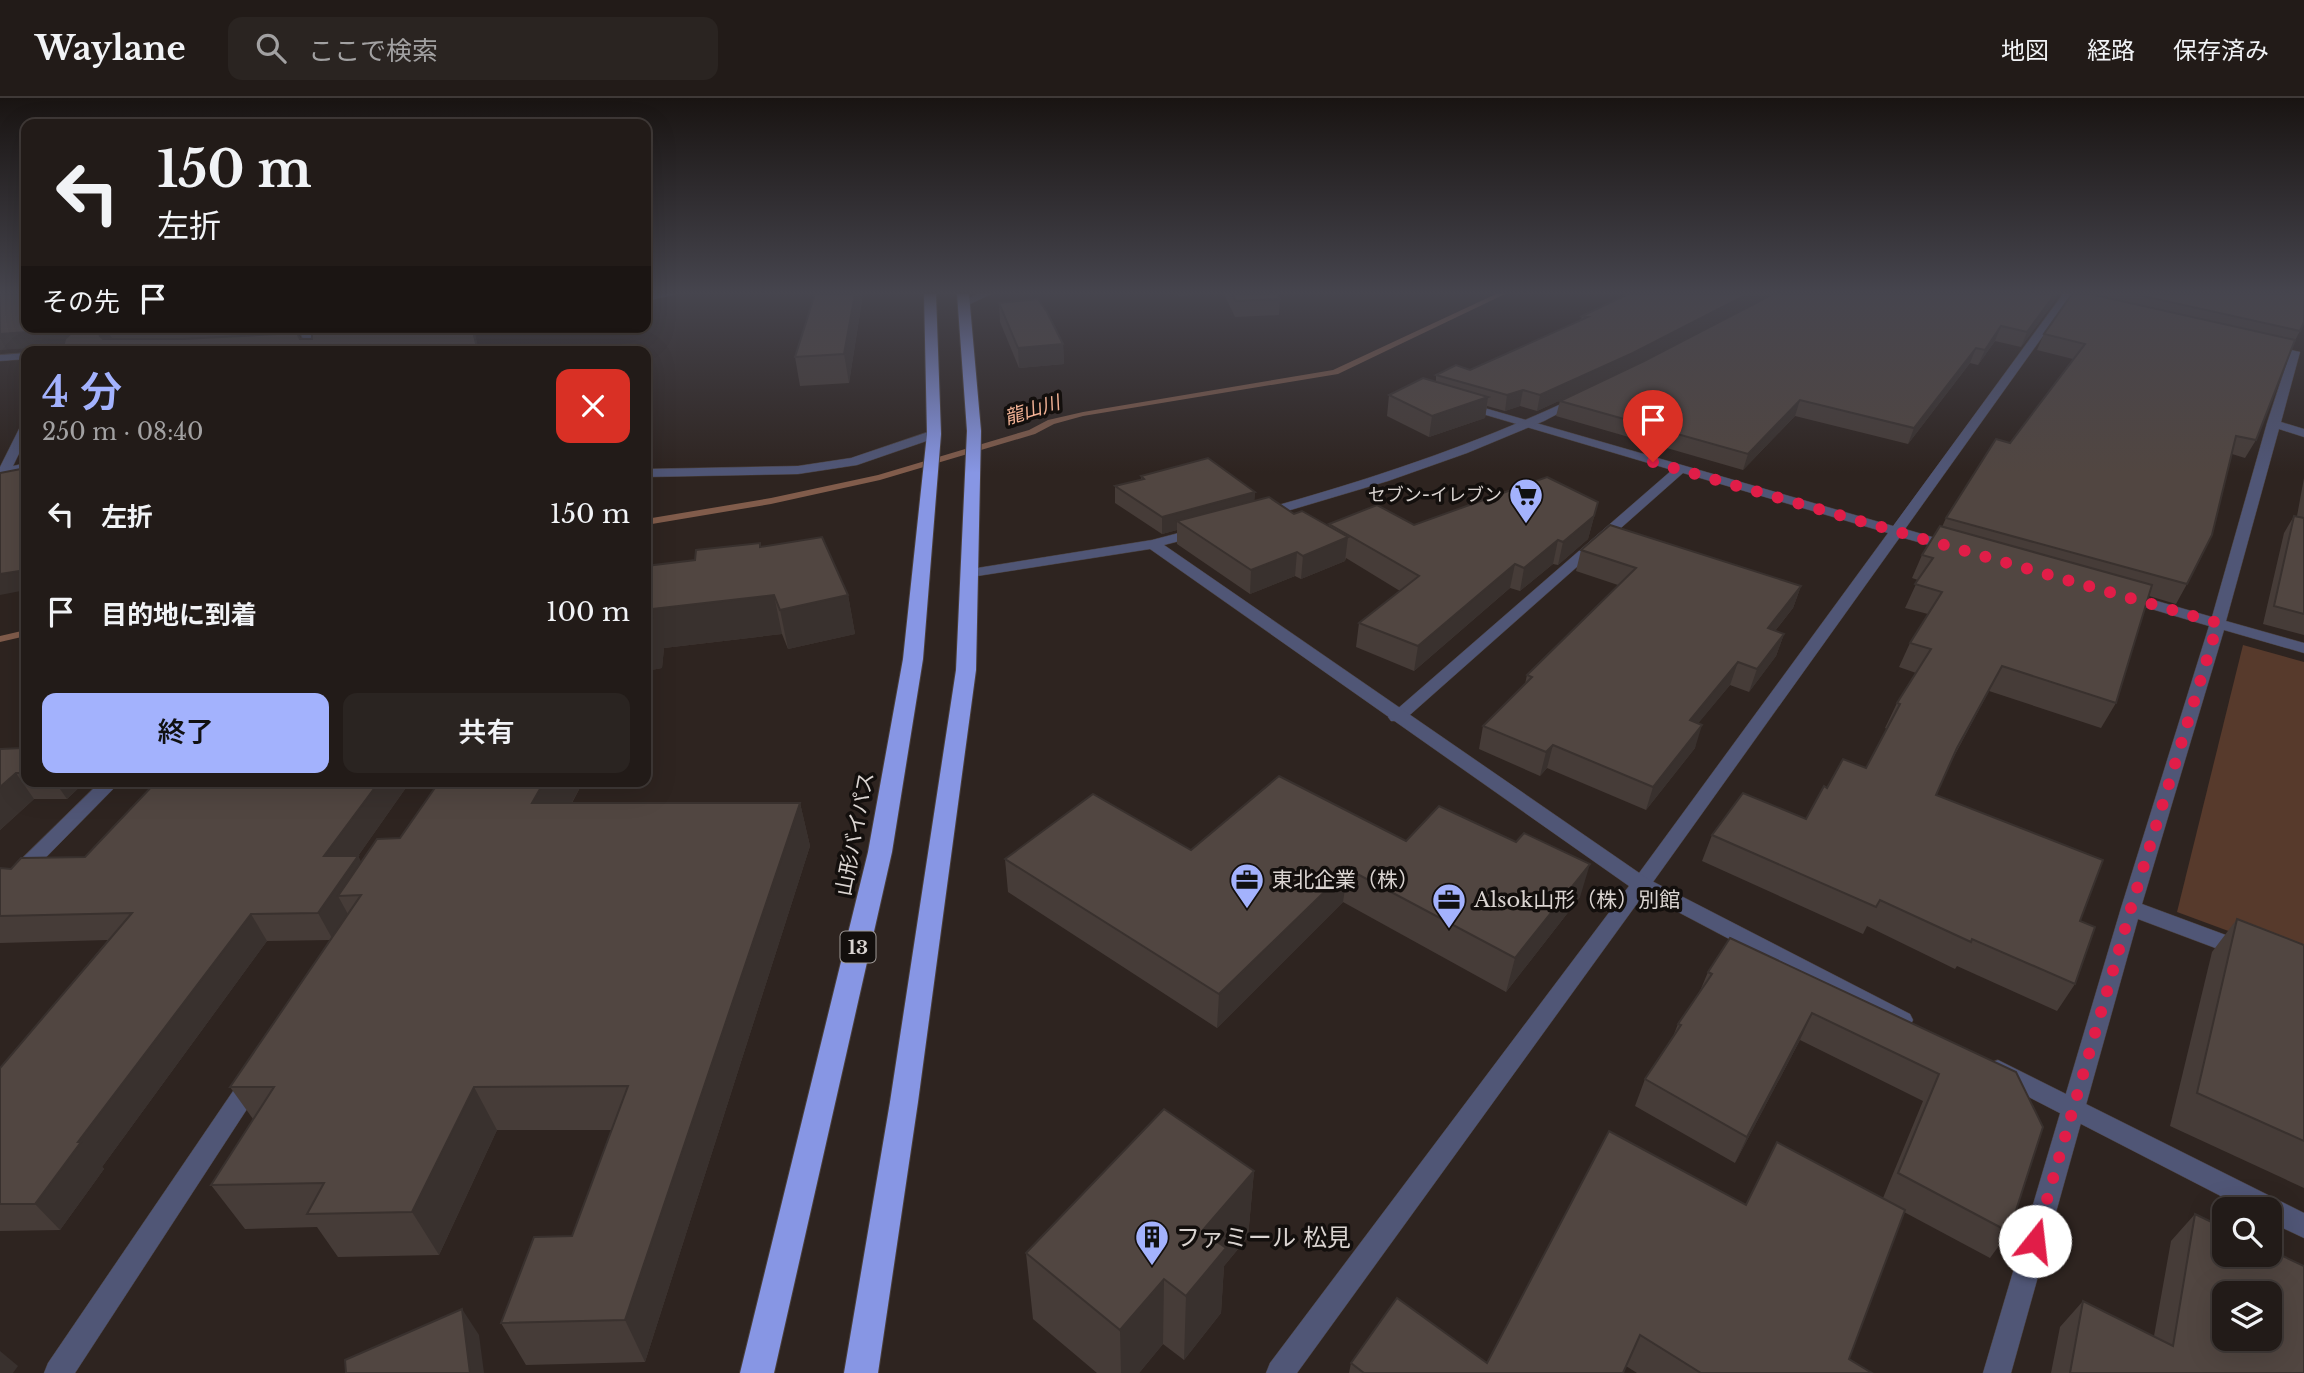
<!DOCTYPE html>
<html lang="ja">
<head>
<meta charset="utf-8">
<style>
  :root { --surface:#221b18; --page:#2a2421; --text:#f1f3f6; --muted:#a2a1a2; --line:#3f3937; --accent:#a3b2fd }
  body { margin:0; font-family:"Libre Baskerville","Noto Sans JP",serif; background:var(--page); color:var(--text); height:100vh; display:flex; flex-direction:column; font-size:26px; white-space:nowrap }
  * { box-sizing:border-box; margin:0 }
  p { font-size:23px; color:var(--muted) }
  .icon { flex:none; width:38px; height:38px; fill:none; stroke:currentColor; stroke-width:2; stroke-linecap:round; stroke-linejoin:round }
  .map { position:relative; flex:1; overflow:hidden }
  .sheet { position:absolute; left:21px; top:248px; width:630px; height:441px; display:flex; flex-direction:column; background:var(--surface); border-radius:14px; box-shadow:0 7px 28px #0002,0 0 0 2px var(--line) }
  .sheet>* { flex:none }
  .hud { position:absolute; left:21px; top:21px; width:630px; height:214px; border-radius:14px; box-shadow:0 7px 28px #0002,0 0 0 2px var(--line); background:#221b18; color:var(--text); overflow:hidden }
  .fabs { position:absolute; left:2212px; top:1099px; display:grid; gap:14px }
  .fabs a { display:grid; place-items:center; width:70px; height:70px; border-radius:14px; background:var(--surface); box-shadow:0 7px 28px #0002,0 0 0 2px var(--line); font-size:35px }
  .pin { position:absolute; display:grid; place-items:center; width:60px; height:60px; color:#fff; margin:-72px -30px; border-radius:50% 50% 50% 0; rotate:-45deg; box-shadow:0 0 7px #0007 }
  .pin .icon { rotate:45deg }
  .me { position:absolute; width:77px; margin:-38px; rotate:16deg; stroke-linejoin:round; filter:drop-shadow(0 0 5px #0008) }
  .turn { display:flex; align-items:center; gap:24px; height:147px; padding:0 21px; font-size:32px }
  .turn .icon { width:91px; height:91px; stroke-width:2.5 }
  .turn b { display:block; font-size:49px; line-height:60px }
  .then { display:flex; align-items:center; height:66px; padding:0 21px; background:#0003; gap:14px; font-size:26px }
  .round { display:grid; place-items:center; flex:none; width:74px; height:74px; border-radius:14px; background:var(--page) }
  .head { display:flex; align-items:center; justify-content:space-between; height:119px; padding:0 21px }
  h1 { font-size:42px; font-weight:600; line-height:52px; color:var(--accent) }
  .button { display:flex; gap:14px; margin-top:auto; padding:14px 21px }
  .button a { flex:1; height:80px; border-radius:14px; background:var(--accent); color:#111; font-size:28px; font-weight:600; line-height:80px; text-align:center }
  .button a+a { background:var(--page); color:var(--text) }
  ul { padding:0; list-style:none }
  li { display:flex; align-items:center; gap:21px; height:98px; padding:0 21px }
  li div { flex:1 }
  li b { display:block; font-size:26px }
  li em { font-style:normal }
  header { display:flex; align-items:center; gap:42px; box-sizing:border-box; height:98px; padding:0 35px; background:var(--surface); border-bottom:2px solid var(--line) }
  header strong { font-size:33px }
  nav { display:flex; gap:38px; margin-inline-start:auto; font-size:24px }
  .search { width:490px; height:63px; background:var(--page); display:flex; align-items:center; gap:18px; box-sizing:border-box; padding:0 24px; border-radius:14px; color:var(--muted); font-size:26px }
  .map>svg:first-child { display:block }
  .green { fill:#573a2c }
  .lines { fill:none; stroke-linecap:round; stroke-linejoin:round }
  .stream { fill:#815c4b; fill-rule:evenodd }
  .lane-casing { stroke:#4a403c; stroke-width:1 }
  .street-casing { stroke:#4a403c; stroke-width:1 }
  .highway-casing { stroke:#4a403c; stroke-width:2 }
  .lane { fill:#505676; fill-rule:evenodd }
  .street { fill:#505676; fill-rule:evenodd }
  .highway { fill:#8796e4; fill-rule:evenodd }
  .wall { fill:#463c38 }
  .shaded-wall { fill:#39312e }
  .building { fill:#514641; stroke:#39312e; stroke-width:2; fill-rule:evenodd }
  .route { stroke:#e11d48; stroke-width:12; stroke-dasharray:0 21.6 }
  .labels { text-anchor:middle; dominant-baseline:central; stroke-width:7; stroke-linejoin:round; paint-order:stroke }
  .far-poi-label { font-size:18px; fill:#dad4d1; stroke:#130f0d; text-anchor:end }
  .far-water-label { font-size:19px; font-style:italic; fill:#f1b194; stroke:#130f0d }
  .shield { fill:#130f0d; stroke:#9e9996; stroke-width:2 }
  .shield-label { font-size:19px; font-weight:bold; fill:#dad4d1 }
  .street-label { font-size:21px; fill:#dad4d1; stroke:#130f0d }
  .poi-label { font-size:21px; fill:#dad4d1; stroke:#130f0d; text-anchor:start }
  .near-poi-label { font-size:24px; fill:#dad4d1; stroke:#130f0d; text-anchor:start }
</style>
</head>
<body>
<header>
<strong>Waylane</strong>
<div class="search"><svg class="icon" aria-label="search" viewBox="0 0 24 24"><circle cx="10" cy="10" r="6"/><path d="M15 15l6 6"/></svg>ここで検索</div>
<nav><a>地図</a><a>経路</a><a>保存済み</a></nav>
</header>
<div class="map">
<svg width="2304" height="1275" viewBox="0 0 2304 1275">
  <rect width="100%" height="100%" fill="#2e2420"/>
  <!-- green -->
  <polygon class="green" points="2243,547 2304,564 2304,861 2177,814"/>
  <g class="lines">
    <!-- stream -->
    <g class="stream">
      <polygon points="1496,196 1505,196 1338,276 1083,318 1054,326 1035,336 880,382 771,406 646,427 646,421 771,400 878,377 1029,332 1048,322 1083,314 1333,272"/>
      <polygon points="26,532 26,538 0,544 0,538"/>
    </g>
    <!-- lane casing -->
    <g class="lane-casing">
      <g id="lane">
        <polygon points="977,196 991,196 968,207 959,205"/>
        <polygon points="2063,196 2073,196 1905,431 1959,447 1959,453 1954,454 1900,439 1648,791 1634,791 1631,786 1888,435 1683,375 1403,623 1391,623 1388,619 1672,372 1459,309 1459,305 1467,305 1893,428"/>
        <polygon points="298,229 308,229 318,254 308,254"/>
        <polygon points="2291,252 2300,254 2281,324 2304,331 2304,339 2279,331 2226,523 2304,545 2304,555 2224,532 2142,806 2250,846 2253,852 2250,858 2242,860 2138,821 2011,1275 1983,1275 2121,810 2209,528 2121,502 2118,499 2126,494 2212,519 2267,325"/>
        <polygon points="26,325 26,341 13,368 26,365 26,373 9,377 5,385 0,386 0,369 20,329"/>
        <polygon points="934,332 940,336 938,339 857,367 798,376 646,379 646,371 798,368 851,360"/>
        <polygon points="100,684 120,684 7,799 0,801 0,782"/>
        <polygon points="252,974 260,977 264,984 260,991 75,1275 44,1275 48,1265 244,977"/>
      </g>
    </g>
    <!-- street casing -->
    <g class="street-casing">
      <g id="street">
        <polygon points="677,196 646,203 646,197"/>
        <polygon points="26,255 26,261 0,263 0,257"/>
        <path d="M1574 300 1584 302 1544 323 1467 355 1388 383 1267 419 1262 420 1255 416 1257 413C1366 383 1472 348 1574 300Z"/>
        <polygon points="1198,430 1203,431 1203,437 1164,447 1648,781 1910,916 1913,922 1910,928 1902,931 1894,928 1644,796 1297,1275 1266,1275 1270,1265 1629,788 1150,451 971,479 964,475 971,471 1152,442"/>
        <polygon points="1998,962 2304,1115 2304,1140 2270,1124 2270,1111 2246,1111 1990,979 1986,972 1990,965"/>
      </g>
    </g>
    <!-- highway casing -->
    <g class="highway-casing">
      <g id="highway">
        <polygon points="924,196 936,196 941,336 923,561 892,754 774,1275 740,1275 868,754 903,561 927,336"/>
        <polygon points="957,196 969,196 981,333 976,572 918,1004 878,1275 844,1275 890,1004 956,572 967,333"/>
      </g>
    </g>
    <!-- lane -->
    <use href="#lane" class="lane"/>
    <!-- street -->
    <use href="#street" class="street"/>
    <!-- highway -->
    <use href="#highway" class="highway"/>
  </g>
  <!-- wall -->
  <g class="wall">
    <polygon points="815,196 863,196 849,285 800,288 795,259"/>
    <polygon points="1224,196 1277,196 1280,201 1279,217 1235,219"/>
    <polygon points="1627,196 1630,270 1537,313 1520,308 1505,313 1487,308 1485,320 1429,339 1387,318 1389,297 1436,284 1436,277 1470,272 1581,222 1582,218"/>
    <polygon points="1773,196 2057,196 2054,204 2021,249 1995,243 1978,267 1970,265 1908,346 1795,318 1743,372 1556,318 1560,303 1644,263"/>
    <polygon points="2072,196 2304,196 2300,233 2293,246 2256,342 2245,360 2232,356 2187,486 2176,506 2149,498 2116,605 2101,630 1989,593 1951,664 1936,697 2080,823 2075,886 2057,913 1957,868 1955,871 1867,828 1863,836 1702,763 1712,737 1806,721 1827,690 1866,670 1887,631 1885,630 1897,605 1916,575 1899,569 1910,545 1928,516 1905,510 1918,482 1912,480 1922,457 1942,429 1946,420 2010,345 2073,261 2037,252 2044,236"/>
    <polygon points="999,205 1063,246 1064,266 1019,270 1000,224"/>
    <polygon points="26,229 296,229 300,241 312,241 312,234 311,229 479,229 481,235 475,236 479,254 64,247"/>
    <polygon points="1141,378 1255,394 1254,403 1329,429 1329,426 1414,427 1598,404 1588,441 1558,467 1553,466 1520,493 1510,490 1414,573 1356,549 1359,525 1400,493 1346,460 1345,463 1301,481 1295,478 1250,496 1177,446 1177,432 1162,436 1115,405 1115,388 1141,382"/>
    <polygon points="2304,380 2304,537 2263,526 2284,435 2294,418 2297,418"/>
    <polygon points="761,448 848,497 855,536 788,551 782,536 664,550 662,570 646,573 695,462"/>
    <polygon points="1581,452 1801,488 1793,510 1775,533 1784,536 1776,558 1749,594 1730,587 1698,625 1695,650 1646,712 1547,670 1540,678 1479,651 1483,628 1525,586 1527,577 1618,487 1576,473"/>
    <polygon points="26,647 26,684 85,684 67,701 34,701 0,732 0,651 22,650"/>
    <polygon points="156,684 410,684 358,758 361,764 400,740 439,684 583,684 572,705 800,705 810,748 645,1264 526,1267 501,1225 572,1138 612,1032 497,1032 439,1157 338,1159 317,1129 245,1131 211,1087 253,1021 230,989 331,842 267,843 102,1069 104,1071 60,1132 0,1133 0,970 108,842 0,845 0,770 11,771 85,759"/>
    <polygon points="1406,743 1580,799 1506,894 1343,804 1217,930 1008,794 1005,761"/>
    <polygon points="2237,821 2304,847 2304,1090 2170,1028 2212,854"/>
    <polygon points="1708,874 2016,974 2009,1134 1990,1160 1904,1114 1849,1261 1872,1275 1637,1275 1626,1268 1623,1275 1349,1275 1351,1265 1487,1265 1746,1107 1777,1044 1883,1100 1923,1003 1800,942 1735,1065 1635,1008 1645,981 1672,941 1678,926 1700,893"/>
    <polygon points="1254,1073 1248,1139 1224,1168 1221,1215 1184,1262 1163,1246 1139,1275 1097,1275 1033,1221 1026,1155"/>
    <polygon points="2195,1116 2304,1275 2051,1275 2060,1229 2083,1203 2154,1238 2171,1143"/>
  </g>
  <!-- shaded-wall -->
  <g class="shaded-wall">
    <polygon points="855,196 863,196 849,285 844,256"/>
    <polygon points="1178,196 1196,196 1178,199"/>
    <polygon points="1748,196 1771,196 1630,270 1537,313 1540,297"/>
    <polygon points="2055,196 2057,196 2054,204 2021,249 2027,234"/>
    <polygon points="2001,228 1995,243 1978,267 1985,252"/>
    <polygon points="58,229 83,229 63,248 0,252 0,236"/>
    <polygon points="311,229 378,229 315,238"/>
    <polygon points="472,229 479,229 481,235 475,236 479,254 478,254"/>
    <polygon points="108,233 116,248 108,254 100,238"/>
    <polygon points="1063,246 1064,266 1019,270 1018,250"/>
    <polygon points="1976,250 1970,265 1908,346 1914,330"/>
    <polygon points="1523,292 1520,308 1505,313 1507,297"/>
    <polygon points="1488,299 1485,320 1429,339 1432,318"/>
    <polygon points="1800,302 1795,318 1743,372 1748,356"/>
    <polygon points="1255,394 1254,411 1177,423 1177,432 1162,436 1162,419"/>
    <polygon points="1598,404 1588,441 1558,467 1563,444"/>
    <polygon points="1348,439 1345,463 1301,481 1303,458"/>
    <polygon points="1558,442 1553,466 1520,493 1524,470"/>
    <polygon points="1297,454 1295,478 1250,496 1251,472"/>
    <polygon points="1515,466 1510,490 1414,573 1418,548"/>
    <polygon points="26,472 26,492 0,497 0,476"/>
    <polygon points="1801,488 1793,510 1760,552 1768,530"/>
    <polygon points="774,497 782,536 664,550 662,570 646,573 646,531 653,511"/>
    <polygon points="848,497 855,536 788,551 780,512"/>
    <polygon points="1784,536 1776,558 1749,594 1757,571"/>
    <polygon points="1738,564 1730,587 1682,645 1690,622"/>
    <polygon points="2002,568 1989,593 1944,675 1957,650"/>
    <polygon points="1702,627 1695,650 1646,712 1653,689"/>
    <polygon points="1553,647 1547,670 1540,678 1546,654"/>
    <polygon points="16,675 34,701 0,732 0,689"/>
    <polygon points="55,684 85,684 67,701"/>
    <polygon points="379,684 410,684 339,785 324,758"/>
    <polygon points="544,684 583,684 548,748 532,705"/>
    <polygon points="800,705 810,748 645,1264 625,1222"/>
    <polygon points="358,758 372,784 361,797 338,798 349,818 333,842 318,815"/>
    <polygon points="1590,766 1580,799 1506,894 1515,860"/>
    <polygon points="1348,771 1343,804 1217,930 1219,896"/>
    <polygon points="251,816 267,843 102,1069 104,1071 60,1132 35,1106 78,1044"/>
    <polygon points="1812,915 1800,942 1735,1065 1747,1039"/>
    <polygon points="474,989 497,1032 439,1157 412,1114"/>
    <polygon points="1254,1073 1248,1139 1224,1168 1221,1215 1184,1262 1186,1198 1202,1133"/>
    <polygon points="1164,1181 1163,1246 1139,1275 1121,1275 1120,1232"/>
    <polygon points="462,1211 479,1237 484,1275 470,1275"/>
    <polygon points="0,1253 18,1268 13,1275 0,1275"/>
  </g>
  <!-- building -->
  <g class="building">
    <polygon points="0,196 26,196 26,229 58,229 55,232 0,236"/>
    <polygon points="815,196 855,196 844,256 795,259"/>
    <polygon points="1232,196 1277,196 1280,201 1236,203"/>
    <polygon points="1628,196 1748,196 1633,255 1540,297 1523,292 1507,297 1436,277 1456,267 1470,272 1588,219 1582,218"/>
    <polygon points="1773,196 2055,196 2027,234 2001,228 1985,252 1976,250 1914,330 1800,302 1748,356 1560,303 1644,263"/>
    <polygon points="2072,196 2090,196 2295,242 2256,342 2236,338 2212,437 2187,486 1946,420 1996,341 2010,345 2085,246 2044,236"/>
    <polygon points="2134,196 2304,196 2304,224 2300,233"/>
    <polygon points="1038,201 1047,214 1063,246 1018,250 999,205"/>
    <polygon points="78,229 191,229 108,233 100,238 103,241 183,241 297,235 300,241 312,241 312,233 340,229 472,229 478,254 62,254 65,241"/>
    <polygon points="1423,280 1488,299 1432,318 1389,297"/>
    <polygon points="1208,360 1255,394 1162,419 1115,388 1144,381 1141,378"/>
    <polygon points="26,370 26,472 0,476 0,375"/>
    <polygon points="1547,379 1598,404 1594,418 1563,444 1558,442 1524,470 1515,466 1418,548 1359,525 1419,478 1329,426 1377,407 1414,427"/>
    <polygon points="1269,399 1294,416 1302,413 1348,439 1303,458 1297,454 1251,472 1177,423"/>
    <polygon points="2294,418 2304,420 2304,516 2274,508"/>
    <polygon points="1610,427 1801,488 1768,530 1784,536 1757,571 1738,564 1690,622 1702,627 1653,689 1553,647 1546,654 1483,628 1532,579 1527,577 1636,470 1581,452"/>
    <polygon points="1940,428 2152,487 2116,605 2002,568 1957,650 1936,697 2103,762 2080,823 2095,829 2075,886 1972,841 1971,844 1880,802 1876,809 1712,737 1743,695 1806,721 1824,688 1827,690 1843,661 1866,670 1900,606 1897,605 1931,551 1910,545 1942,494 1915,486 1933,460 1922,457"/>
    <polygon points="822,439 848,497 780,512 774,497 653,511 651,531 646,531 646,468 695,462 696,452 760,445 760,449"/>
    <polygon points="26,647 26,675 16,675 0,689 0,651 22,650"/>
    <polygon points="1279,678 1406,743 1439,708 1516,744 1524,735 1590,766 1515,860 1348,771 1219,896 1005,761 1093,696 1191,752"/>
    <polygon points="156,684 379,684 324,758 358,758 318,815 251,816 78,1044 81,1044 35,1106 0,1106 0,970 132,815 0,818 0,770 11,771 21,760 85,759"/>
    <polygon points="439,684 544,684 532,705 800,705 625,1222 501,1225 534,1139 572,1138 628,988 474,989 412,1114 307,1116 324,1085 211,1087 274,989 230,989 361,797 338,798 377,741 400,740"/>
    <polygon points="2237,821 2304,847 2304,1043 2197,995"/>
    <polygon points="1730,840 2016,974 2043,1029 2009,1134 1898,1075 1939,976 1812,915 1747,1039 1645,981 1681,927 1678,926 1712,876 1708,874"/>
    <polygon points="1164,1011 1254,1073 1202,1133 1226,1150 1186,1198 1164,1181 1120,1232 1026,1155"/>
    <polygon points="1609,1033 1746,1107 1777,1044 1905,1112 1849,1261 1872,1275 1701,1275 1640,1237 1623,1275 1364,1275 1351,1265 1397,1200 1487,1265"/>
    <path d="M2195 1116 2224 1130V1157H2270V1152L2304 1168V1275H2070L2083 1203 2173 1248ZM2224 1195H2270V1241H2224Z"/>
    <polygon points="462,1211 470,1275 346,1275 345,1262"/>
  </g>
  <!-- sky -->
  <linearGradient id="sky" x2="0" y2="1"><stop stop-color="#191412"/><stop offset="0.52" stop-color="#46454e"/><stop offset="1" stop-color="#46454e" stop-opacity="0"/></linearGradient>
  <rect width="2304" height="375" fill="url(#sky)"/>
  <g class="lines">
    <!-- route -->
    <polyline class="route" points="1653,364 2218,525 2131,810 2035,1143"/>
  </g>
  <!-- icons -->
  <defs>
    <g id="supermarket-pin" transform="scale(1.75)"><path d="M0 17L-7.5 6A9.5 9.5 0 1 1 7.5 6Z" fill="#a3b2fd" stroke="#130f0d"/><path d="M-6-5.5h2.5l.6 2H6L4.5 2H-2.5L-4.4-4H-6ZM-1.5 3.2a1.3 1.3 0 1 0 .1 0ZM3 3.2a1.3 1.3 0 1 0 .1 0Z" fill="#111"/></g>
    <g id="office-pin" transform="scale(1.75)"><path d="M0 17L-7.5 6A9.5 9.5 0 1 1 7.5 6Z" fill="#a3b2fd" stroke="#130f0d"/><path d="M-6-3h4V-5.5h4V-3h4V5H-6ZM-1-4.5V-3h2v-1.5ZM-6 0V1H6V0Z" fill="#111"/></g>
    <g id="building-pin" transform="scale(1.75)"><path d="M0 17L-7.5 6A9.5 9.5 0 1 1 7.5 6Z" fill="#a3b2fd" stroke="#130f0d"/><path d="M-4-6H4V6H1V3H-1V6H-4ZM-2.5-4.3h1.7v1.8h-1.7ZM.8-4.3h1.7v1.8H.8ZM-2.5-1h1.7V.8h-1.7ZM.8-1h1.7V.8H.8Z" fill="#111"/></g>
  </defs>
  <g fill-rule="evenodd">
    <use href="#supermarket-pin" x="1526" y="397"/>
    <use href="#office-pin" x="1247" y="782"/>
    <use href="#office-pin" x="1449" y="802"/>
    <use href="#building-pin" x="1152" y="1139"/>
  </g>
  <g class="labels">
    <!-- far-poi labels -->
    <g class="far-poi-label">
      <text x="1502" y="397">セブン-イレブン</text>
    </g>
    <!-- far-water labels -->
    <g class="far-water-label">
      <text transform="translate(1032 312) rotate(-17)">龍山川</text>
    </g>
    <!-- shield labels -->
    <rect class="shield" x="840.5" y="833.5" width="35" height="31" rx="5"/>
    <g class="shield-label">
      <text x="858" y="849">13</text>
    </g>
    <!-- street labels -->
    <g class="street-label">
      <text transform="translate(855 736) rotate(-79)">山形バイパス</text>
    </g>
    <!-- poi labels -->
    <g class="poi-label">
      <text x="1272" y="782">東北企業（株）</text>
      <text x="1474" y="802">Alsok山形（株）別館</text>
    </g>
    <!-- near-poi labels -->
    <g class="near-poi-label">
      <text x="1176" y="1139">ファミール 松見</text>
    </g>
  </g>
</svg>
<div class="fabs">
<a><svg class="icon" aria-label="search" viewBox="0 0 24 24"><circle cx="10" cy="10" r="6"/><path d="M15 15l6 6"/></svg></a>
<a><svg class="icon" aria-label="layers" viewBox="0 0 24 24"><path d="M12 4l9 5-9 5-9-5zM3 14l9 5 9-5"/></svg></a>
</div>
<div class="pin" style="left:1653px;top:364px;background:#d93025"><svg class="icon" aria-label="arrive" viewBox="0 0 24 24"><path d="M6 21V4h12l-3 4 3 4H6"/></svg></div>
<svg class="me" style="left:2035px;top:1143px" viewBox="-20 -20 40 40"><circle r="19" fill="#fff"/><path d="M0-13L10 11 0 6-10 11z" fill="#e11d48"/></svg>
<div class="hud">
<div class="turn"><svg class="icon" aria-label="left" viewBox="0 0 24 24"><path d="M17 20v-9H6M10 6l-5 5 5 5"/></svg><div><b>150 m</b>左折</div></div>
<div class="then">その先<svg class="icon" aria-label="arrive" viewBox="0 0 24 24"><path d="M6 21V4h12l-3 4 3 4H6"/></svg></div>
</div>
<section class="sheet">
<div class="head"><div><h1>4 分</h1><p>250 m · 08:40</p></div><a class="round" style="background:#d93025;color:#fff"><svg class="icon" aria-label="close" viewBox="0 0 24 24"><path d="M6 6l12 12M18 6L6 18"/></svg></a></div>
<ul>
<li><svg class="icon" aria-label="left" viewBox="0 0 24 24"><path d="M17 20v-9H6M10 6l-5 5 5 5"/></svg><div><b>左折</b></div><em>150 m</em></li>
<li><svg class="icon" aria-label="arrive" viewBox="0 0 24 24"><path d="M6 21V4h12l-3 4 3 4H6"/></svg><div><b>目的地に到着</b></div><em>100 m</em></li>
</ul>
<div class="button"><a>終了</a><a>共有</a></div>
</section>
</div>
</body>
</html>
